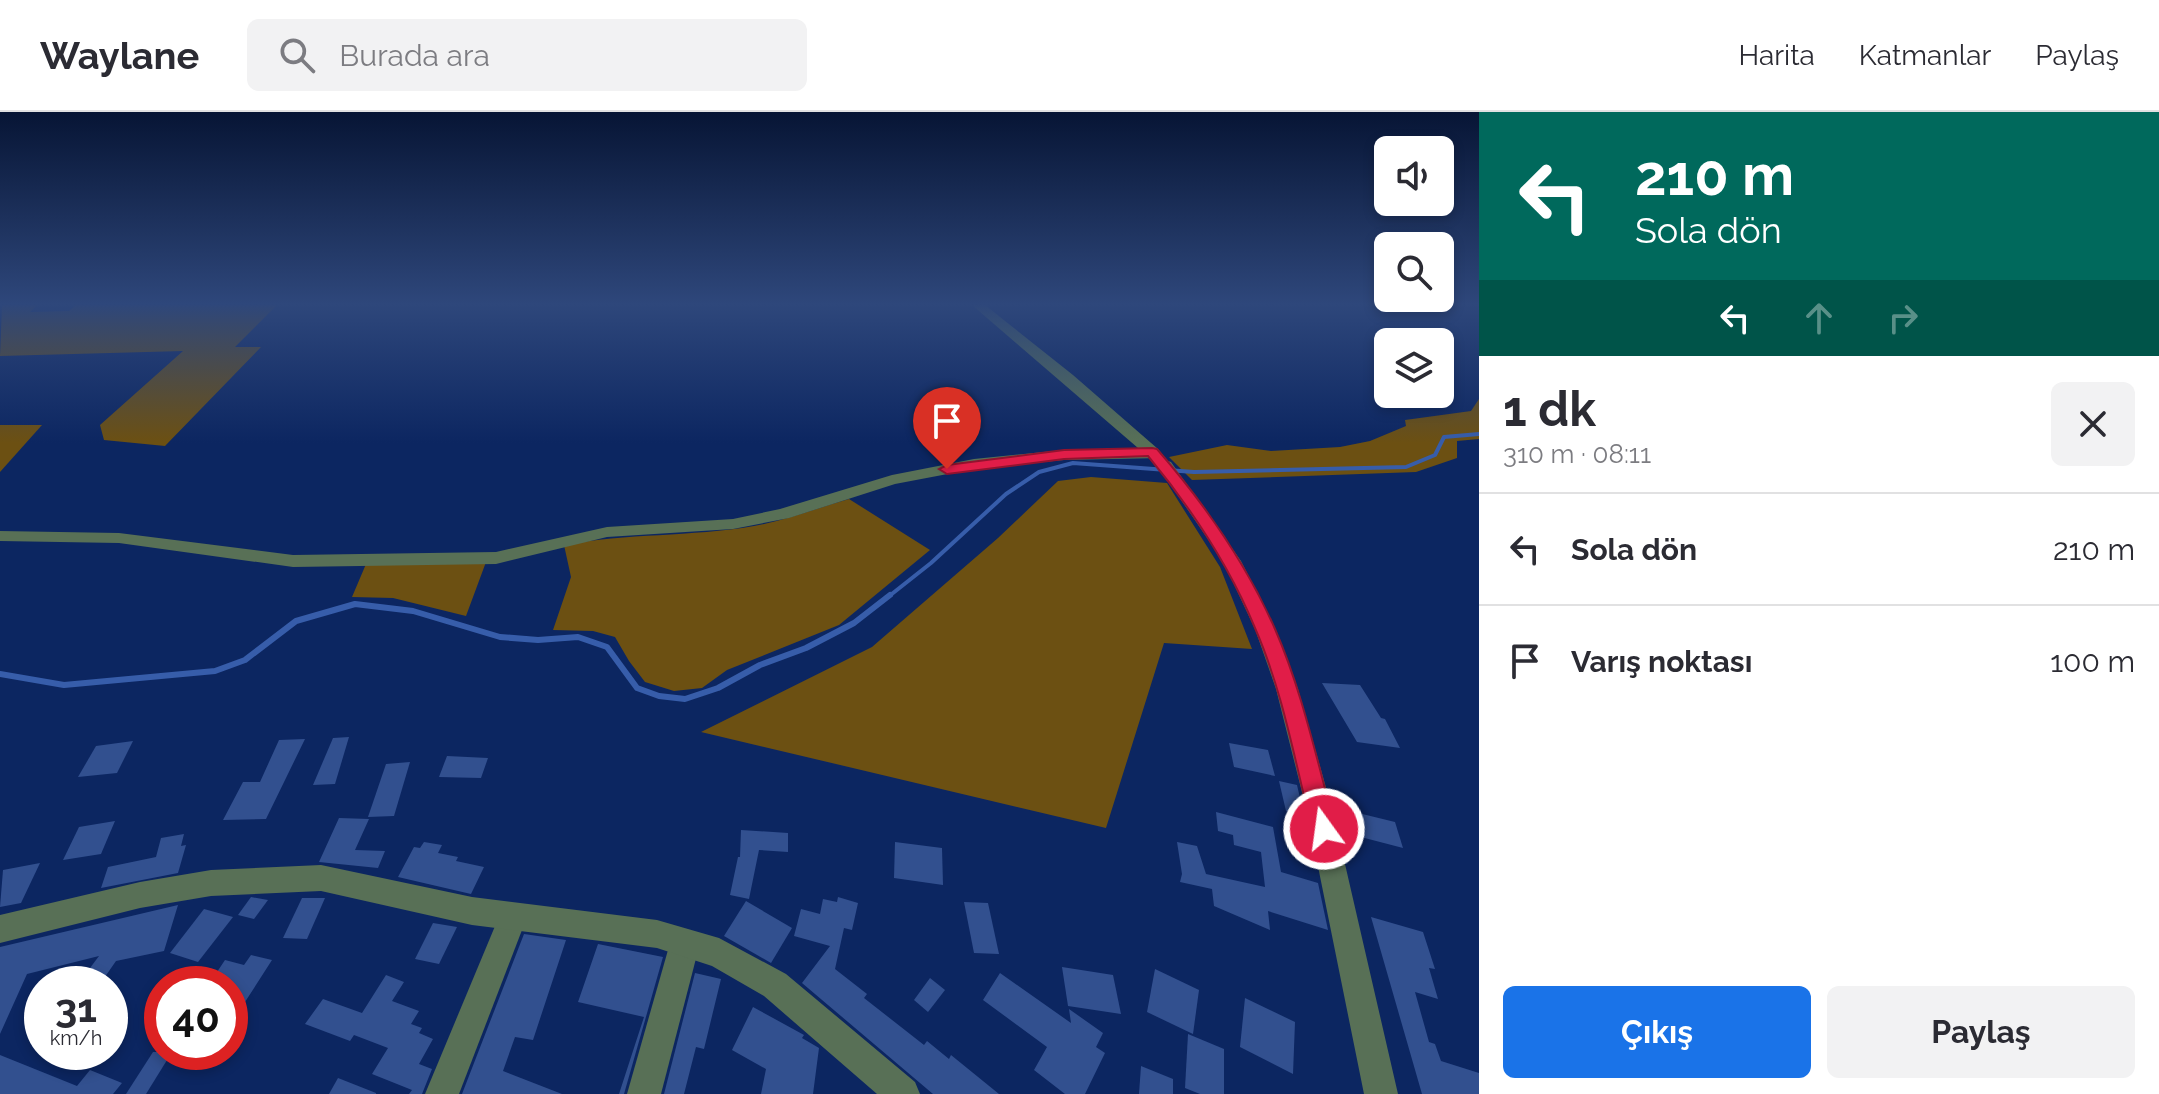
<!DOCTYPE html>
<html lang="tr">
<head>
<meta charset="utf-8">
<style>
  :root { --surface:#fff; --page:#f2f2f3; --text:#2b2b33; --muted:#7c7c81; --line:#e1e1e2; --accent:#1a73e8 }
  body { margin:0; font-family:Raleway,sans-serif; background:var(--page); color:var(--text); height:100vh; display:flex; flex-direction:column; font-size:30px; white-space:nowrap }
  * { box-sizing:border-box; margin:0 }
  p { font-size:26px; color:var(--muted) }
  .icon { flex:none; width:44px; height:44px; fill:none; stroke:currentColor; stroke-width:2; stroke-linecap:round; stroke-linejoin:round }
  .map { position:relative; flex:1; overflow:hidden }
  .side { display:flex; flex-direction:column; background:var(--surface); width:680px }
  .side>* { flex:none }
  .banner { background:#00695c; color:#fff; overflow:hidden }
  .tools { position:absolute; left:1374px; top:24px; display:grid; gap:16px }
  .tools a { display:grid; place-items:center; width:80px; height:80px; border-radius:12px; background:var(--surface); box-shadow:0 4px 12px #0003; font-size:40px }
  .speed { position:absolute; left:24px; top:854px; display:flex; gap:16px; font-size:40px; font-weight:700; text-align:center }
  .speed>* { display:grid; place-content:center; width:104px; height:104px; border-radius:50%; background:var(--surface); box-shadow:0 4px 12px #0003; line-height:1 }
  .speed small { font-size:20px; font-weight:400 }
  .speed .limit { border:12px solid #d22; background:#fff; color:#111 }
  .pin { position:absolute; display:grid; place-items:center; width:68px; height:68px; color:#fff; margin:-82px -34px; border-radius:50% 50% 50% 0; rotate:-45deg; box-shadow:0 0 8px #0007 }
  .pin .icon { rotate:45deg }
  .me { position:absolute; width:88px; margin:-44px; rotate:346deg; stroke-linejoin:round; filter:drop-shadow(0 0 6px #0008) }
  .turn { display:flex; align-items:center; gap:28px; height:168px; padding:0 24px; font-size:36px }
  .turn .icon { width:104px; height:104px; stroke-width:2.5 }
  .turn b { display:block; font-size:56px; line-height:68px }
  .lanes { display:flex; align-items:center; height:76px; padding:0 24px; background:#0003; justify-content:center; gap:40px; direction:ltr }
  .lanes .off { opacity:.35 }
  .round { display:grid; place-items:center; flex:none; width:84px; height:84px; border-radius:12px; background:var(--page) }
  .head { display:flex; align-items:center; justify-content:space-between; height:136px; padding:0 24px }
  h1 { font-size:48px; font-weight:700; line-height:60px }
  .action { display:flex; gap:16px; margin-top:auto; padding:16px 24px }
  .action a { flex:1; height:92px; border-radius:12px; background:var(--accent); color:#fff; font-size:32px; font-weight:700; line-height:92px; text-align:center }
  .action a+a { background:var(--page); color:var(--text) }
  ul { padding:0; list-style:none }
  li { display:flex; align-items:center; gap:24px; height:112px; padding:0 24px; border-top:2px solid var(--line) }
  li div { flex:1 }
  li b { display:block; font-size:30px }
  li em { font-style:normal }
  header { display:flex; align-items:center; gap:48px; box-sizing:border-box; height:112px; padding:0 40px; background:var(--surface); border-bottom:2px solid var(--line) }
  header strong { font-size:38px }
  nav { display:flex; gap:44px; margin-inline-start:auto; font-size:28px }
  .search { width:560px; height:72px; background:var(--page); display:flex; align-items:center; gap:20px; box-sizing:border-box; padding:0 28px; border-radius:12px; color:var(--muted); font-size:30px }
  main { display:flex; flex:1; min-height:0 }
  .map>svg:first-child { display:block }
  .green { fill:#6c5012 }
  .lines { fill:none; stroke-linecap:round; stroke-linejoin:round }
  .stream-far1 { stroke:#375daa; stroke-width:4 }
  .stream { stroke:#375daa; stroke-width:6 }
  .building { fill:#32508f }
  .minor { fill:#587056; fill-rule:evenodd }
  .tertiary { fill:#587056; fill-rule:evenodd }
  .route { fill:#e11d48; stroke:#92132f; stroke-width:2 }
</style>
</head>
<body>
<header>
<strong>Waylane</strong>
<div class="search"><svg class="icon" aria-label="search" viewBox="0 0 24 24"><circle cx="10" cy="10" r="6"/><path d="M15 15l6 6"/></svg>Burada ara</div>
<nav><a>Harita</a><a>Katmanlar</a><a>Paylaş</a></nav>
</header>
<main>
<div class="map">
<svg width="1479" height="982" viewBox="0 0 1479 982">
  <rect width="100%" height="100%" fill="#0c2661"/>
  <!-- green -->
  <g class="green">
    <polygon points="2,193 37,193 30,200 69,199 76,193 277,193 235,235 261,235 165,334 104,328 100,313 183,239 0,244"/>
    <polygon points="1479,287 1479,327 1457,329 1457,346 1416,360 1192,368 1169,345 1227,333 1271,339 1340,335 1370,329 1406,314 1405,308 1471,299"/>
    <polygon points="0,313 42,313 0,360"/>
    <polygon points="1091,365 1167,371 1220,455 1252,537 1164,531 1106,716 701,620 872,535 998,426 1058,369"/>
    <path d="M849 387 930 438 839 513 727 558 702 576 674 579 645 570 629 549 615 525 593 519 553 518 571 465 564 433C627 421 691 425 754 414 786 408 818 396 849 387Z"/>
    <polygon points="486,450 466,504 393,486 352,485 366,452"/>
  </g>
  <g class="lines">
    <!-- stream-far1 -->
    <polyline class="stream-far1" points="888,485 931,451 1006,382 1039,360 1073,351 1194,360 1406,355 1435,343 1444,325 1479,322"/>
    <!-- stream -->
    <polyline class="stream" points="0,562 64,573 215,559 245,548 296,509 355,492 413,499 500,525 538,528 578,525 607,535 637,576 659,584 685,587 718,576 760,553 806,536 854,511 890,483"/>
  </g>
  <!-- building -->
  <g class="building">
    <polygon points="1322,571 1360,573 1381,606 1385,607 1400,636 1357,630"/>
    <polygon points="349,625 335,672 313,673 333,626"/>
    <polygon points="305,627 266,707 223,708 243,670 260,670 279,628"/>
    <polygon points="133,629 117,661 78,665 96,634"/>
    <polygon points="1229,631 1268,638 1275,664 1234,655"/>
    <polygon points="447,644 488,646 481,666 439,665"/>
    <polygon points="410,650 394,704 368,705 386,652"/>
    <polygon points="1279,669 1297,673 1304,703 1286,699"/>
    <polygon points="1350,699 1395,710 1403,736 1357,724"/>
    <polygon points="1216,700 1273,715 1281,760 1318,771 1328,818 1268,799 1270,818 1214,794 1212,777 1180,770 1182,762 1177,730 1197,734 1206,762 1265,775 1261,740 1234,733 1233,723 1218,719"/>
    <polygon points="339,706 369,707 355,738 385,739 378,756 319,750"/>
    <polygon points="115,709 101,742 63,748 79,715"/>
    <polygon points="741,718 788,721 788,740 759,738 749,787 730,783 738,745 740,745"/>
    <polygon points="184,722 181,734 186,733 178,761 101,776 108,755 156,745 161,726"/>
    <polygon points="424,730 442,733 438,741 458,745 456,749 484,755 471,782 398,765 414,735 420,736"/>
    <polygon points="895,730 942,736 943,773 894,766"/>
    <polygon points="40,751 21,791 0,795 3,758"/>
    <polygon points="251,785 268,788 254,807 238,803"/>
    <polygon points="838,785 858,791 852,818 844,816 835,857 867,882 864,886 924,933 927,929 949,947 951,943 999,982 933,982 802,871 830,834 794,824 801,797 820,802 823,787 837,790"/>
    <polygon points="302,786 325,786 307,827 283,826"/>
    <polygon points="746,789 792,816 771,851 724,824"/>
    <polygon points="964,790 988,791 999,842 974,841"/>
    <polygon points="178,793 164,839 116,849 100,872 78,872 99,844 27,862 0,922 0,835"/>
    <polygon points="204,797 233,805 198,850 170,841"/>
    <polygon points="1371,805 1423,820 1435,857 1429,856 1438,887 1415,880 1429,930 1435,932 1441,949 1479,961 1479,982 1422,982"/>
    <polygon points="433,811 457,815 439,852 415,847"/>
    <polygon points="524,822 566,828 533,928 515,925 503,959 562,982 462,982"/>
    <polygon points="598,832 663,845 624,982 619,982 644,905 578,890"/>
    <polygon points="251,843 272,848 245,890 230,886 230,872 209,872 225,848 244,853"/>
    <polygon points="1062,855 1113,863 1121,902 1068,894"/>
    <polygon points="1155,857 1199,878 1193,922 1147,900"/>
    <polygon points="695,861 721,867 704,937 696,935 684,982 664,982"/>
    <polygon points="1000,861 1071,911 1069,897 1103,921 1096,935 1105,941 1085,982 1065,982 1034,958 1047,935 983,888"/>
    <polygon points="386,863 404,870 392,889 419,899 411,912 422,916 419,921 433,927 419,952 432,957 422,982 409,982 412,978 372,962 388,936 354,923 350,929 305,912 323,887 362,901"/>
    <polygon points="930,866 945,878 928,900 914,888"/>
    <polygon points="1245,886 1295,910 1293,962 1240,935"/>
    <polygon points="753,895 804,923 802,926 819,936 813,982 761,982 766,957 732,938"/>
    <polygon points="1188,922 1224,937 1224,982 1200,982 1185,976"/>
    <polygon points="153,940 172,940 146,982 126,982"/>
    <polygon points="0,943 77,974 90,958 122,971 113,982 0,982"/>
    <polygon points="1141,954 1173,967 1173,982 1139,982"/>
    <polygon points="338,966 376,981 376,982 329,982"/>
  </g>
  <g class="lines">
    <!-- minor -->
    <g class="minor">
      <polygon points="972,193 985,193 1073,263 1158,337 1163,343 1161,346 1064,348 974,357 895,372 789,406 733,417 607,425 496,452 293,455 119,431 0,429 0,419 119,421 293,443 496,440 607,415 733,407 780,397 892,363 974,347 1064,338 1138,336"/>
      <polygon points="513,791 523,795 527,805 459,982 425,982 503,795"/>
      <polygon points="685,817 695,821 700,831 661,982 627,982 670,831 675,821"/>
    </g>
    <!-- tertiary -->
    <g class="tertiary">
      <polygon points="1165,348 1171,350 1241,449 1275,517 1298,577 1333,700 1398,982 1364,982 1307,700 1276,577 1255,517 1223,449 1157,353"/>
      <polygon points="321,753 472,785 657,808 719,826 786,862 915,970 920,982 877,982 764,884 712,854 657,836 472,813 321,779 211,784 140,796 0,831 0,803 140,770 211,758"/>
    </g>
  </g>
  <!-- sky -->
  <linearGradient id="sky" x2="0" y2="1"><stop stop-color="#071535"/><stop offset="0.58" stop-color="#2e477b"/><stop offset="1" stop-color="#2e477b" stop-opacity="0"/></linearGradient>
  <rect width="1479" height="331" fill="url(#sky)"/>
  <!-- route -->
  <path class="route" d="M1152 336 1157 337C1204 391 1246 451 1275 517 1303 581 1317 650 1336 717L1332 725 1324 728 1315 725 1312 717C1295 650 1283 580 1255 516 1229 453 1191 396 1148 344L1064 347 947 362 939 357 947 353 1064 338Z"/>
</svg>
<div class="tools">
<a><svg class="icon" aria-label="sound" viewBox="0 0 24 24"><path d="M4 9h4l5-4v14l-5-4H4zM17 9q2 3 0 6"/></svg></a>
<a><svg class="icon" aria-label="search" viewBox="0 0 24 24"><circle cx="10" cy="10" r="6"/><path d="M15 15l6 6"/></svg></a>
<a><svg class="icon" aria-label="layers" viewBox="0 0 24 24"><path d="M12 4l9 5-9 5-9-5zM3 14l9 5 9-5"/></svg></a>
</div>
<div class="speed"><div>31<small>km/h</small></div><div class="limit">40</div></div>
<div class="pin" style="left:947px;top:357px;background:#d93025"><svg class="icon" aria-label="arrive" viewBox="0 0 24 24"><path d="M6 21V4h12l-3 4 3 4H6"/></svg></div>
<svg class="me" style="left:1324px;top:717px" viewBox="-20 -20 40 40"><circle r="17" fill="#e11d48" stroke="#fff" stroke-width="3"/><path d="M0-11L8 9 0 5-8 9z" fill="#fff"/></svg>
</div>
<section class="side">
<div class="banner">
<div class="turn"><svg class="icon" aria-label="left" viewBox="0 0 24 24"><path d="M17 20v-9H6M10 6l-5 5 5 5"/></svg><div><b>210 m</b>Sola dön</div></div>
<div class="lanes"><svg class="icon" aria-label="left" viewBox="0 0 24 24"><path d="M17 20v-9H6M10 6l-5 5 5 5"/></svg><svg class="icon off" aria-label="ahead" viewBox="0 0 24 24"><path d="M12 20V5M6 11l6-6 6 6"/></svg><svg class="icon off" aria-label="right" viewBox="0 0 24 24"><path d="M7 20v-9h11M14 6l5 5-5 5"/></svg></div>
</div>
<div class="head"><div><h1>1 dk</h1><p>310 m · 08:11</p></div><a class="round"><svg class="icon" aria-label="close" viewBox="0 0 24 24"><path d="M6 6l12 12M18 6L6 18"/></svg></a></div>
<ul>
<li><svg class="icon" aria-label="left" viewBox="0 0 24 24"><path d="M17 20v-9H6M10 6l-5 5 5 5"/></svg><div><b>Sola dön</b></div><em>210 m</em></li>
<li><svg class="icon" aria-label="arrive" viewBox="0 0 24 24"><path d="M6 21V4h12l-3 4 3 4H6"/></svg><div><b>Varış noktası</b></div><em>100 m</em></li>
</ul>
<div class="action"><a>Çıkış</a><a>Paylaş</a></div>
</section>
</main>
</body>
</html>
